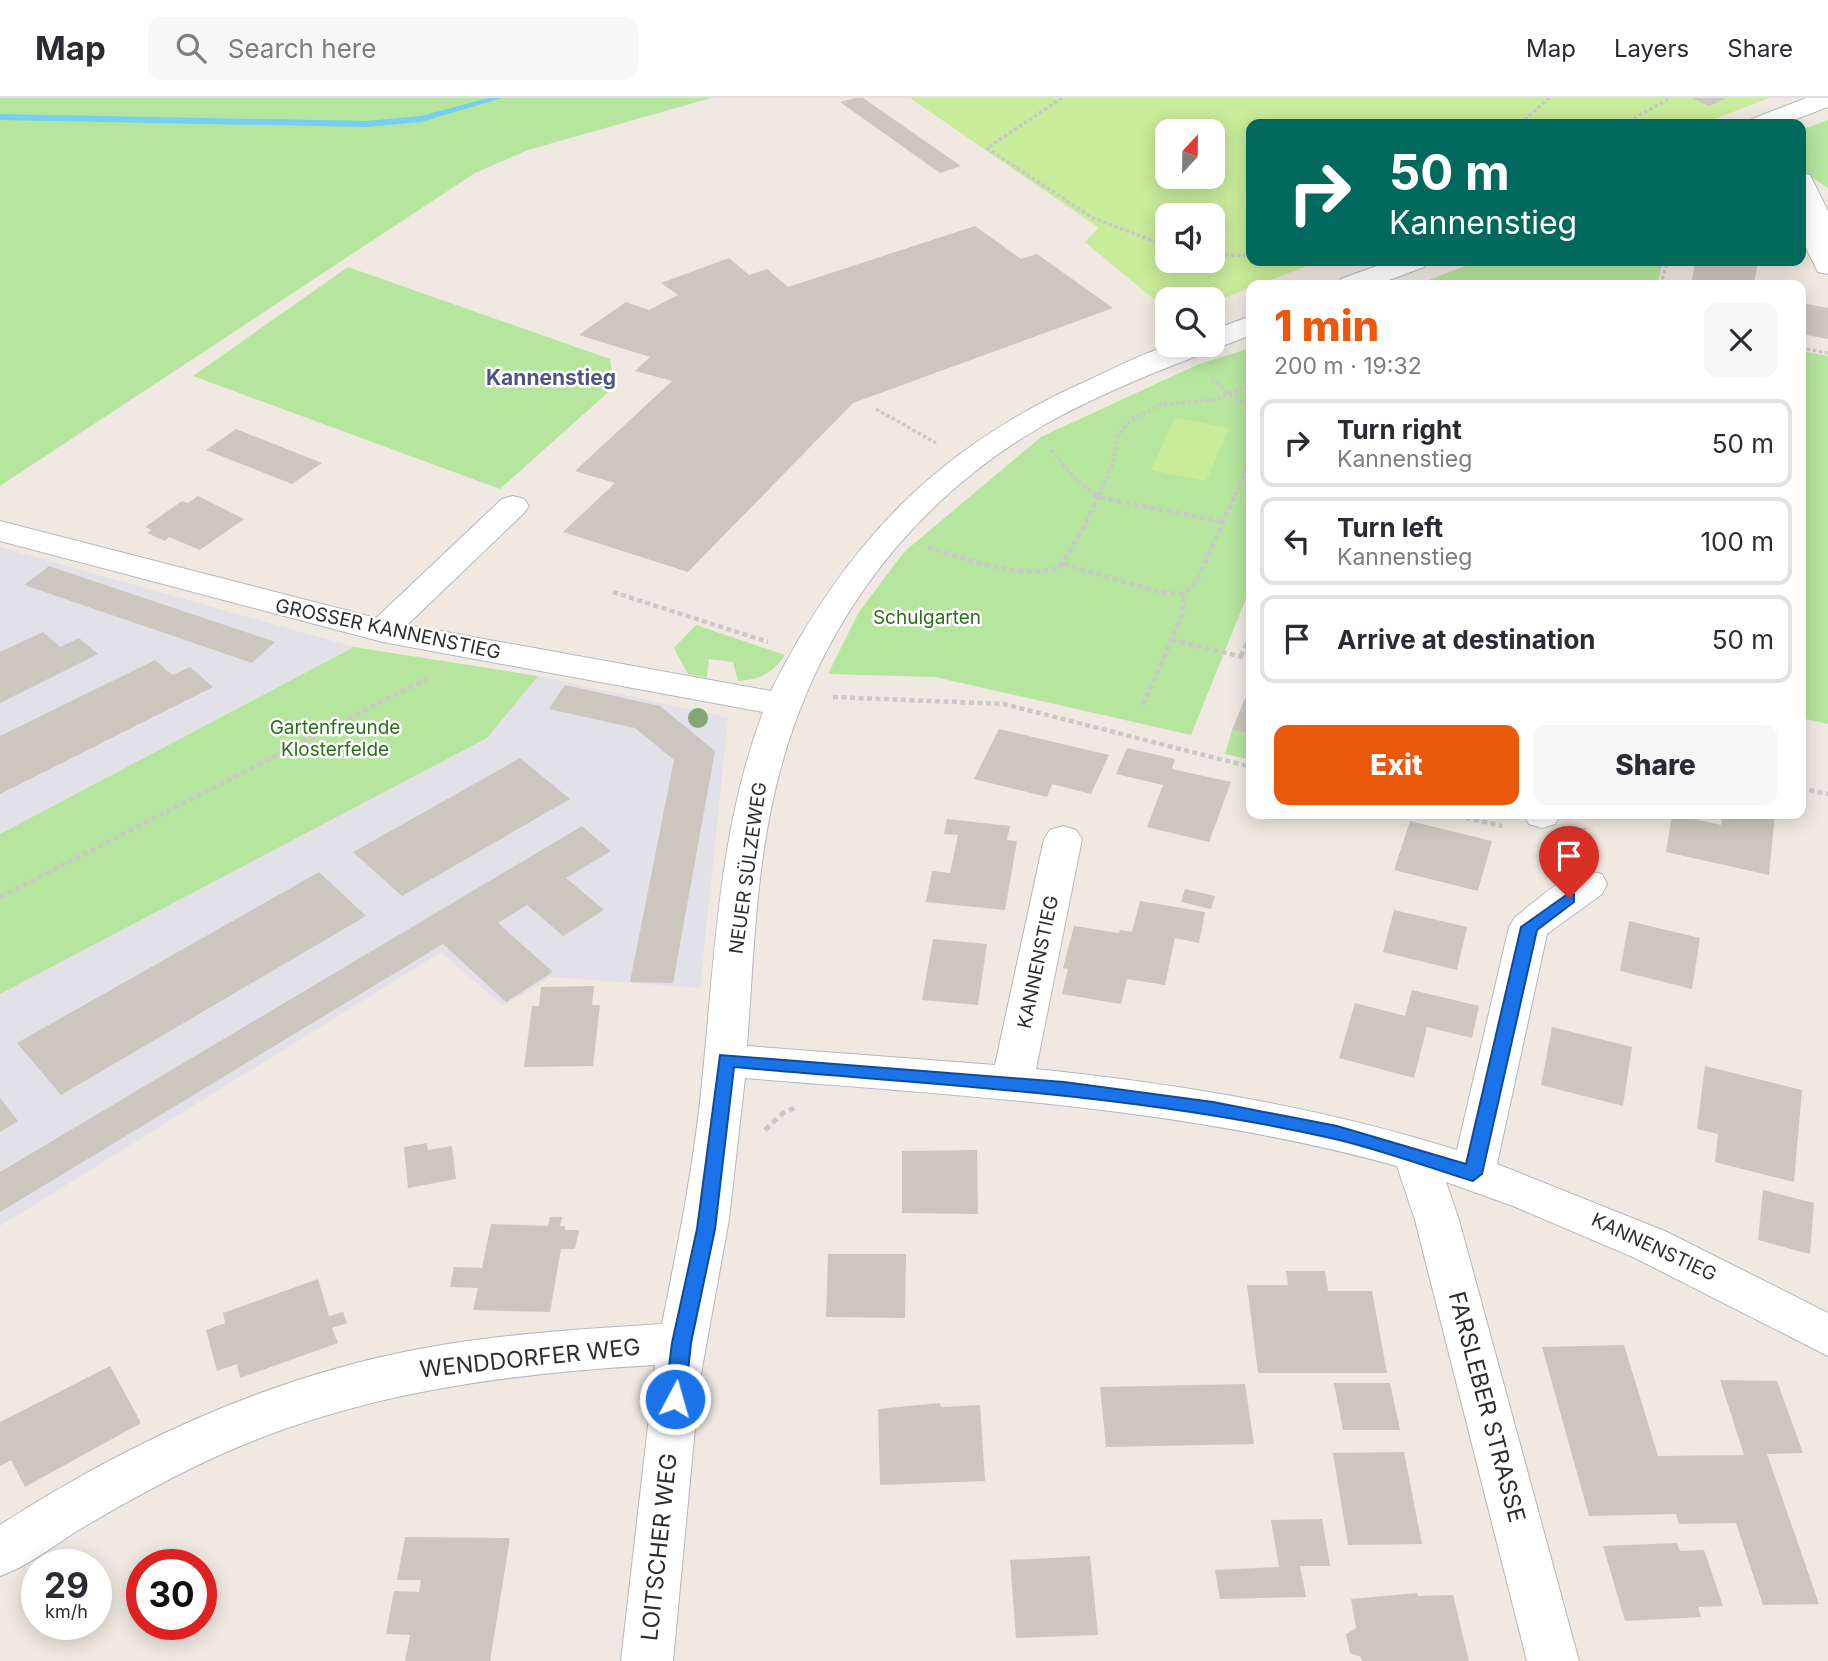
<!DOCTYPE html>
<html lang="en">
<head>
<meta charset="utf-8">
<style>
  :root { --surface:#fff; --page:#f7f7f7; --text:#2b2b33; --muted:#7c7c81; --line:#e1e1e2; --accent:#ea580c }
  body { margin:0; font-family:Inter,sans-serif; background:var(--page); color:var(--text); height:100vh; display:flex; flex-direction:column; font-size:26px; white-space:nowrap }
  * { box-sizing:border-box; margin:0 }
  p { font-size:23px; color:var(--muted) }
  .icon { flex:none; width:38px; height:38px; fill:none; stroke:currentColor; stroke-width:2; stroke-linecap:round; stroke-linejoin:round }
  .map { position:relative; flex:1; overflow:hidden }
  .panel { position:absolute; left:1246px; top:182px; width:560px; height:539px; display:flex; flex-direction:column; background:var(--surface); border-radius:14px; box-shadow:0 4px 18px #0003 }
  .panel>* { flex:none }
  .hud { position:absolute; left:1246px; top:21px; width:560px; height:147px; border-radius:14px; box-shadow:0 4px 18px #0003; background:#00695c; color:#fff; overflow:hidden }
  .needle { width:46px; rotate:22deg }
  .fabs { position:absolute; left:1155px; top:21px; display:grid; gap:14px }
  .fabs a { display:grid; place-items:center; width:70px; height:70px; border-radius:14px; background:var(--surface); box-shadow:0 4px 18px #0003; font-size:35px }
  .speed { position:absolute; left:21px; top:1451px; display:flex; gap:14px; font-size:35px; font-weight:700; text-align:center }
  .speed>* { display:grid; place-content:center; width:91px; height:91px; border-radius:50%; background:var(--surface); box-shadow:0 4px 18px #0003; line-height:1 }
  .speed small { font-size:18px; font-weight:400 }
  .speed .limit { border:10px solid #d22; background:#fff; color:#111 }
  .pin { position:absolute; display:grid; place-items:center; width:60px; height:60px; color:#fff; margin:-72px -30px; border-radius:50% 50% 50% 0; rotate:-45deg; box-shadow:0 0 7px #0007 }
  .pin .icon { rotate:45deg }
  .me { position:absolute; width:77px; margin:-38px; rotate:6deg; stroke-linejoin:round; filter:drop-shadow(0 0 5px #0008) }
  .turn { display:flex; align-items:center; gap:24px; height:147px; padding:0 28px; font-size:32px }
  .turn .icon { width:91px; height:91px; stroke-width:2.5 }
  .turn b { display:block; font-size:49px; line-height:60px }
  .round { display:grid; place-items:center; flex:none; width:74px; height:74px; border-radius:14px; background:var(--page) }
  .head { display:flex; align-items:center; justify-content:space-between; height:119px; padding:0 28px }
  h1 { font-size:42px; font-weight:800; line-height:52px; color:var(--accent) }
  .primary-button { display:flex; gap:14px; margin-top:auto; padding:14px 28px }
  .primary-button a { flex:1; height:80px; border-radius:14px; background:var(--accent); color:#fff; font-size:28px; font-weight:800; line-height:80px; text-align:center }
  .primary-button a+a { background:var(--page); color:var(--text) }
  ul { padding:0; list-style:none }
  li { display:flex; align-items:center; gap:21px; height:88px; margin:0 14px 10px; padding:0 14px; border:4px solid var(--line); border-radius:14px }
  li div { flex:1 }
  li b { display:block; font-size:26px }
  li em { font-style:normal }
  header { display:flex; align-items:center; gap:42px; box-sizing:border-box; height:98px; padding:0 35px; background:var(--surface); border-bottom:2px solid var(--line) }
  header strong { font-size:33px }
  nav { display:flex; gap:38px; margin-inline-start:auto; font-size:24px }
  .search { width:490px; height:63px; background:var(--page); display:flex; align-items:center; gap:18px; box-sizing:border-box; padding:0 24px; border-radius:14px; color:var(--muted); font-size:26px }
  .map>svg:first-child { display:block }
  .industrial { fill:#e3e1e8 }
  .green { fill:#b6e59e }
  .pitch { fill:#c9ec9a; fill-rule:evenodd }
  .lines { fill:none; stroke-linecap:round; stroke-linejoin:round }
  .stream { fill:#75cff0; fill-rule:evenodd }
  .building { fill:#cbc7bf }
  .minor-casing { stroke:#b4b7c1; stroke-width:2 }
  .path-far2 { stroke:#c9c9c9; stroke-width:3.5; stroke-dasharray:3.5 2.5; stroke-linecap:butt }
  .path-far1 { stroke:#c9c9c9; stroke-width:4.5; stroke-dasharray:5 3.5; stroke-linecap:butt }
  .path { stroke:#c9c9c9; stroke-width:5; stroke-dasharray:6 4.5; stroke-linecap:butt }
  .minor { fill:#fff; fill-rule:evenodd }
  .tree { fill:#84a574 }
  .route { fill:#1a73e8; stroke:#114b97; stroke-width:2 }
  .labels { text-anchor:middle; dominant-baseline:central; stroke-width:5; stroke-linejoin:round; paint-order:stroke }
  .park-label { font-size:19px; fill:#2c6e1b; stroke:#fff }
  .street-label { font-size:19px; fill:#2e2e2e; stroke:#fff }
  .far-district-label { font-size:21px; font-weight:bold; fill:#4d5680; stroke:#fff }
  .near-street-label { font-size:23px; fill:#2e2e2e; stroke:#fff }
</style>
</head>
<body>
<header>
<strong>Map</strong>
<div class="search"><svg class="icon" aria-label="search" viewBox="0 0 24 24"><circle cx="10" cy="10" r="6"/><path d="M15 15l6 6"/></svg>Search here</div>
<nav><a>Map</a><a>Layers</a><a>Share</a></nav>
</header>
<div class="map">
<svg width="1828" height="1563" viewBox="0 0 1828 1563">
  <rect width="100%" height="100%" fill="#efe9e1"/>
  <!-- industrial -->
  <g class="industrial">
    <polygon points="0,449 354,549 0,736"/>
    <polygon points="538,578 728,620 700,890 552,879 503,908 441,854 0,1128 0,896 487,640"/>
  </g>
  <!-- green -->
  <g class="green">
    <polygon points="0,0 711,0 528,52 475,75 0,388"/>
    <polygon points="1828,22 1828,90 1801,72 1801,32"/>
    <polygon points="1478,163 1663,163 1657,187 1416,187"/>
    <polygon points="348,169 610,261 614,289 500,391 193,278"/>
    <polygon points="1251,250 1251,488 1191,637 935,579 828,576 859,514 904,454 1041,339 1199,266"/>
    <polygon points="1801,253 1828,258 1828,626 1801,620"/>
    <path d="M696 527 785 557C773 575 760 582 738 583L733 564 709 561 707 580 688 576 674 550Z"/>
    <polygon points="354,549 538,578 487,640 0,896 0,736"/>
    <polygon points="1232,632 1251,636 1251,662 1225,656"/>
  </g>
  <!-- pitch -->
  <g class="pitch">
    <path d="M910 0H1769L1702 26H1251V163H1320L1213 204V201H1167V212L1085 144 1099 130ZM1167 33H1213V79H1167ZM1167 117H1213V163H1167Z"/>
    <polygon points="1175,320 1229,330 1206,383 1151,372"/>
  </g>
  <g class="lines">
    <!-- stream -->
    <polygon class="stream" points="488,0 502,0 421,24 366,29 0,22 0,16 366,23 421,18"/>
  </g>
  <!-- building -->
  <g class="building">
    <polygon points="855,0 863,0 961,68 940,75 840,4"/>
    <polygon points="1692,0 1727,0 1709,8"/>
    <polygon points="975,128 1021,161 1037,156 1113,210 853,305 688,474 563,434 615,385 575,373 672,283 635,273 650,259 579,237 587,231 626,204 649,212 678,197 661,185 729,160 749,177 767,171 788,189"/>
    <polygon points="1695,163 1758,163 1754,187 1691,187"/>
    <polygon points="1801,205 1828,210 1828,241 1801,236"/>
    <polygon points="236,331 322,365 292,386 206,352"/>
    <polygon points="198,398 244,421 200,452 169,439 165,443 147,435 152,432 145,429 182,403 188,405"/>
    <polygon points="49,468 275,544 252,565 24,487"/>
    <polygon points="43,534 60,549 79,540 98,556 0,605 0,554"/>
    <polygon points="155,562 172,577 190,569 213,589 0,696 0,638"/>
    <polygon points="565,587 660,608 715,653 673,885 630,884 674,662 635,630 549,611"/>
    <polygon points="1245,600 1251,601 1251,636 1232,632"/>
    <polygon points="999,631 1109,657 1091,696 1052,686 1047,699 974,681"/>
    <polygon points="1127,650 1175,661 1172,671 1231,684 1209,744 1147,729 1163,687 1116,676"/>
    <polygon points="520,660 570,701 402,798 353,754"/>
    <polygon points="1672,716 1721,727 1722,716 1775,716 1769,777 1666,754"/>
    <polygon points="947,721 1010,728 1007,742 1017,743 1005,812 926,804 932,773 950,775 958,737 944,736"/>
    <polygon points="1410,723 1492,743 1478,793 1394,772"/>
    <polygon points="582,728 611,753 566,780 604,812 563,838 527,807 498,825 553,874 506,904 443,846 0,1114 0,1074"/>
    <polygon points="319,774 366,818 61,997 17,945"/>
    <polygon points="1185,791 1215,798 1211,811 1181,804"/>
    <polygon points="1140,803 1205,814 1199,845 1175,840 1165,887 1127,881 1121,906 1062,896 1068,871 1063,870 1074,828 1119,835 1120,832 1132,834"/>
    <polygon points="1394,812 1467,829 1457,872 1383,854"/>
    <polygon points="1629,823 1700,840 1692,891 1620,873"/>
    <polygon points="933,841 987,846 978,907 922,902"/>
    <polygon points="594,888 592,907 600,907 593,968 524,969 532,908 539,908 541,889"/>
    <polygon points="1412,892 1479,908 1472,940 1427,929 1414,980 1339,960 1355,905 1405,918"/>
    <polygon points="1552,929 1632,949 1623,1008 1541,987"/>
    <polygon points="1705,968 1802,992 1794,1084 1715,1064 1718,1036 1697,1031"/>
    <polygon points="0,1000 18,1023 0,1034"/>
    <polygon points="427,1045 428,1052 452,1048 456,1081 408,1090 404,1049"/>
    <polygon points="977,1052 978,1116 902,1115 902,1053"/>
    <polygon points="1763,1092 1814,1105 1810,1156 1758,1142"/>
    <polygon points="550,1119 562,1119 560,1128 565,1128 565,1132 579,1132 575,1151 561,1151 550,1214 473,1212 478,1190 450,1189 454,1169 482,1170 491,1126 548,1128"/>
    <polygon points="828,1156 906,1156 905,1220 826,1219"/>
    <polygon points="1286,1173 1325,1173 1328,1193 1372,1193 1387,1275 1258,1275 1247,1187 1288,1187"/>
    <polygon points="318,1181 329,1218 343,1214 347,1225 332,1230 338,1245 240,1280 237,1266 217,1273 206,1232 225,1225 223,1215"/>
    <polygon points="1624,1247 1658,1358 1744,1357 1720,1282 1777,1283 1803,1355 1767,1356 1819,1506 1763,1507 1736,1425 1679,1426 1676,1416 1589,1418 1542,1249"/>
    <polygon points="110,1268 141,1325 25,1389 11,1362 0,1368 0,1324"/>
    <polygon points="1334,1285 1390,1285 1400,1332 1343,1332"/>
    <polygon points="1245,1286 1254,1346 1106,1349 1100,1289"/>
    <polygon points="940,1305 941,1309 980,1307 985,1383 880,1387 878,1311"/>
    <polygon points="1404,1354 1422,1446 1348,1447 1333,1355"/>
    <polygon points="1322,1421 1330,1468 1300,1468 1306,1499 1220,1501 1215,1472 1279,1469 1271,1422"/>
    <polygon points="405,1439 510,1440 490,1563 405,1563 410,1537 386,1536 394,1493 419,1494 421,1482 397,1482"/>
    <polygon points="1677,1445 1680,1453 1704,1452 1723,1508 1698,1509 1701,1519 1625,1523 1603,1448"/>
    <polygon points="1090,1458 1098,1537 1016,1540 1010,1462"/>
    <polygon points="1417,1495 1418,1498 1453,1497 1469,1563 1362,1563 1361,1559 1350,1555 1346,1536 1356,1530 1351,1501"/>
  </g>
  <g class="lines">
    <!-- minor casing -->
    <g class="minor-casing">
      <g id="minor">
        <polygon points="1806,0 1828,0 1828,9 1783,26 1749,26 1752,21"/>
        <polygon points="1801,75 1810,77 1828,113 1828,176 1818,174 1805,148"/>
        <polygon points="1390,163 1428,163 1424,169 1376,187 1337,187 1341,181"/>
        <path d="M1251 218V237C1182 264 1109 290 1044 327 899 410 804 548 771 711 755 788 753 869 747 948L995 967 1044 741 1050 732 1063 728 1076 732 1082 741 1036 971C1180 986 1319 1009 1457 1052L1509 829 1515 819C1540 801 1570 767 1602 776L1607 786 1602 796 1547 836 1497 1066 1667 1134 1828 1215V1258L1635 1160 1513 1108 1446 1084 1459 1122 1579 1563H1527L1415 1122 1397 1068C1183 1009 965 998 745 980L729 1121 699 1287 673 1563H621L655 1267C496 1276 343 1297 198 1367 157 1387 117 1409 77 1433 52 1449 28 1468 0 1478V1427C127 1345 270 1279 419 1251 499 1236 580 1231 662 1226 678 1146 694 1067 702 985 715 860 718 733 763 614L383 544 0 443V423L376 520 502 401 513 398 524 401 529 408 524 415 407 527 771 593C845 445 938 348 1091 281 1115 270 1150 251 1175 247 1187 245 1201 247 1213 247V232Z"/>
        <polygon points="1523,716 1561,716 1561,717 1555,726 1542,730 1529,726"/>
      </g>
    </g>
    <!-- path-far2 -->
    <g class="path-far2">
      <polyline points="1062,0 987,50 1093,120 1167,148"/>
      <polyline points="1520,26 1549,0"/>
      <polyline points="1623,26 1671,0"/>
      <polyline points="1213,156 1251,158"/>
      <polyline points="1661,187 1667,163"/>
      <polyline points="1801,250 1828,255"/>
      <polyline points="1212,280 1228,296 1251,309"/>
      <polyline points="876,311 936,345"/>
      <polyline points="1051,352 1074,380 1095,397"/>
      <polyline points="1099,397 1112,368 1118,337 1131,322 1162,306 1214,302 1251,287"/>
      <polyline points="1235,397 1251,360"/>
    </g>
    <!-- path-far1 -->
    <g class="path-far1">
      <polyline points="1093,395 1098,399 1223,424"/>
      <path d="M928 449C970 462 1015 481 1059 470L1084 429 1100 395"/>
      <polyline points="1064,466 1159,494 1184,496 1198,481 1236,395"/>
      <polyline points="613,494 768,544"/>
      <polyline points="1172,542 1251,561"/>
      <polyline points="1241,558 1251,536"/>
      <polyline points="833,599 1004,606 1251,669"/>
      <polyline points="1143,607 1182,517 1184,496"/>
      <polyline points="1801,690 1828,696"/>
      <polyline points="1449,716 1502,728"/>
      <polyline points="1568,744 1581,747"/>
      <polyline points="1581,749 1584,730"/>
      <polyline points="0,799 430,579"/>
    </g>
    <!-- path -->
    <polyline class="path" points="765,1032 783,1015 794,1010"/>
    <!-- minor -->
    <use href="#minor" class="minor"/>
  </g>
  <!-- trees -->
  <circle class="tree" cx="698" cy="620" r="10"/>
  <!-- route -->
  <path class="route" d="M1569 795 1574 796V804L1537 832 1482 1076 1473 1083C1427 1069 1382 1052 1335 1041 1139 996 935 987 734 969L715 1131 691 1245 685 1301 682 1307 675 1309 668 1307 665 1301 672 1245 697 1131 720 957 1064 984 1213 1004 1337 1028 1466 1066 1521 829Z"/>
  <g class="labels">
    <!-- park labels -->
    <g class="park-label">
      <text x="927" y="519">Schulgarten</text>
      <text x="335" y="629">Gartenfreunde<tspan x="335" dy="22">Klosterfelde</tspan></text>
    </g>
    <!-- street labels -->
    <g class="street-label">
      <text transform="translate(388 531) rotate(12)">GROSSER KANNENSTIEG</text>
      <text transform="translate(748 770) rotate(-82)">NEUER SÜLZEWEG</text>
      <text transform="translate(1038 864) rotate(-78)">KANNENSTIEG</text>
      <text transform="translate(1654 1149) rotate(25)">KANNENSTIEG</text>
    </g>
    <!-- far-district labels -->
    <g class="far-district-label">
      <text x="551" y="279">Kannenstieg</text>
    </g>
    <!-- near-street labels -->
    <g class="near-street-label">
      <text transform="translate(530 1260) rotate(-6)">WENDDORFER WEG</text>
      <text transform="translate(1487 1309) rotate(75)">FARSLEBER STRASSE</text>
      <text transform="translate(659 1449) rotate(-84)">LOITSCHER WEG</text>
    </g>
  </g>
</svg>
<div class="fabs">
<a><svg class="needle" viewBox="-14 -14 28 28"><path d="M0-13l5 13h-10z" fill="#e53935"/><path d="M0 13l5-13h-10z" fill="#7c7c81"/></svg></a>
<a><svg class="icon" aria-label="sound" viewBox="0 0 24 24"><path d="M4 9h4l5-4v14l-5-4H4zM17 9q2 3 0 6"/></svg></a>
<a><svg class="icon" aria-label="search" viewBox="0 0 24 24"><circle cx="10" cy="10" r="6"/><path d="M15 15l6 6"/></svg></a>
</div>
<div class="speed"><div>29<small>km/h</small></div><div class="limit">30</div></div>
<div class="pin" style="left:1569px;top:800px;background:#d93025"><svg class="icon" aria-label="arrive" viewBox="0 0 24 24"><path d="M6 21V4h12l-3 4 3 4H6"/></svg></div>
<svg class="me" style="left:675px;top:1301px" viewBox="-20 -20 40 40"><circle r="17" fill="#1a73e8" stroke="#fff" stroke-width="3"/><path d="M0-11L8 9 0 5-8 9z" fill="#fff"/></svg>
<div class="hud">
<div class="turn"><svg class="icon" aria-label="right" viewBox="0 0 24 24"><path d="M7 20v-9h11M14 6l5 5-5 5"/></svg><div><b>50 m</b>Kannenstieg</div></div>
</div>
<section class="panel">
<div class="head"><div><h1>1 min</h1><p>200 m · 19:32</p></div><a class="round"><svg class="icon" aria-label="close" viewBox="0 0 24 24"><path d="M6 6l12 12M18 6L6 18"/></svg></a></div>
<ul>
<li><svg class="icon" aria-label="right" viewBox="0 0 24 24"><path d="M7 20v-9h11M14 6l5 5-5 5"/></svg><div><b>Turn right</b><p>Kannenstieg</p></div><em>50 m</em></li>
<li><svg class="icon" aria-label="left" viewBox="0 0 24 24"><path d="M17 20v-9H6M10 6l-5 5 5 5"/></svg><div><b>Turn left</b><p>Kannenstieg</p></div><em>100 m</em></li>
<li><svg class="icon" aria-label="arrive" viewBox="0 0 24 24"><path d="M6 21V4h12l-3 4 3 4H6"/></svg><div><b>Arrive at destination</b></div><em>50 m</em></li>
</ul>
<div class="primary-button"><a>Exit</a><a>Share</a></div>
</section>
</div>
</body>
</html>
